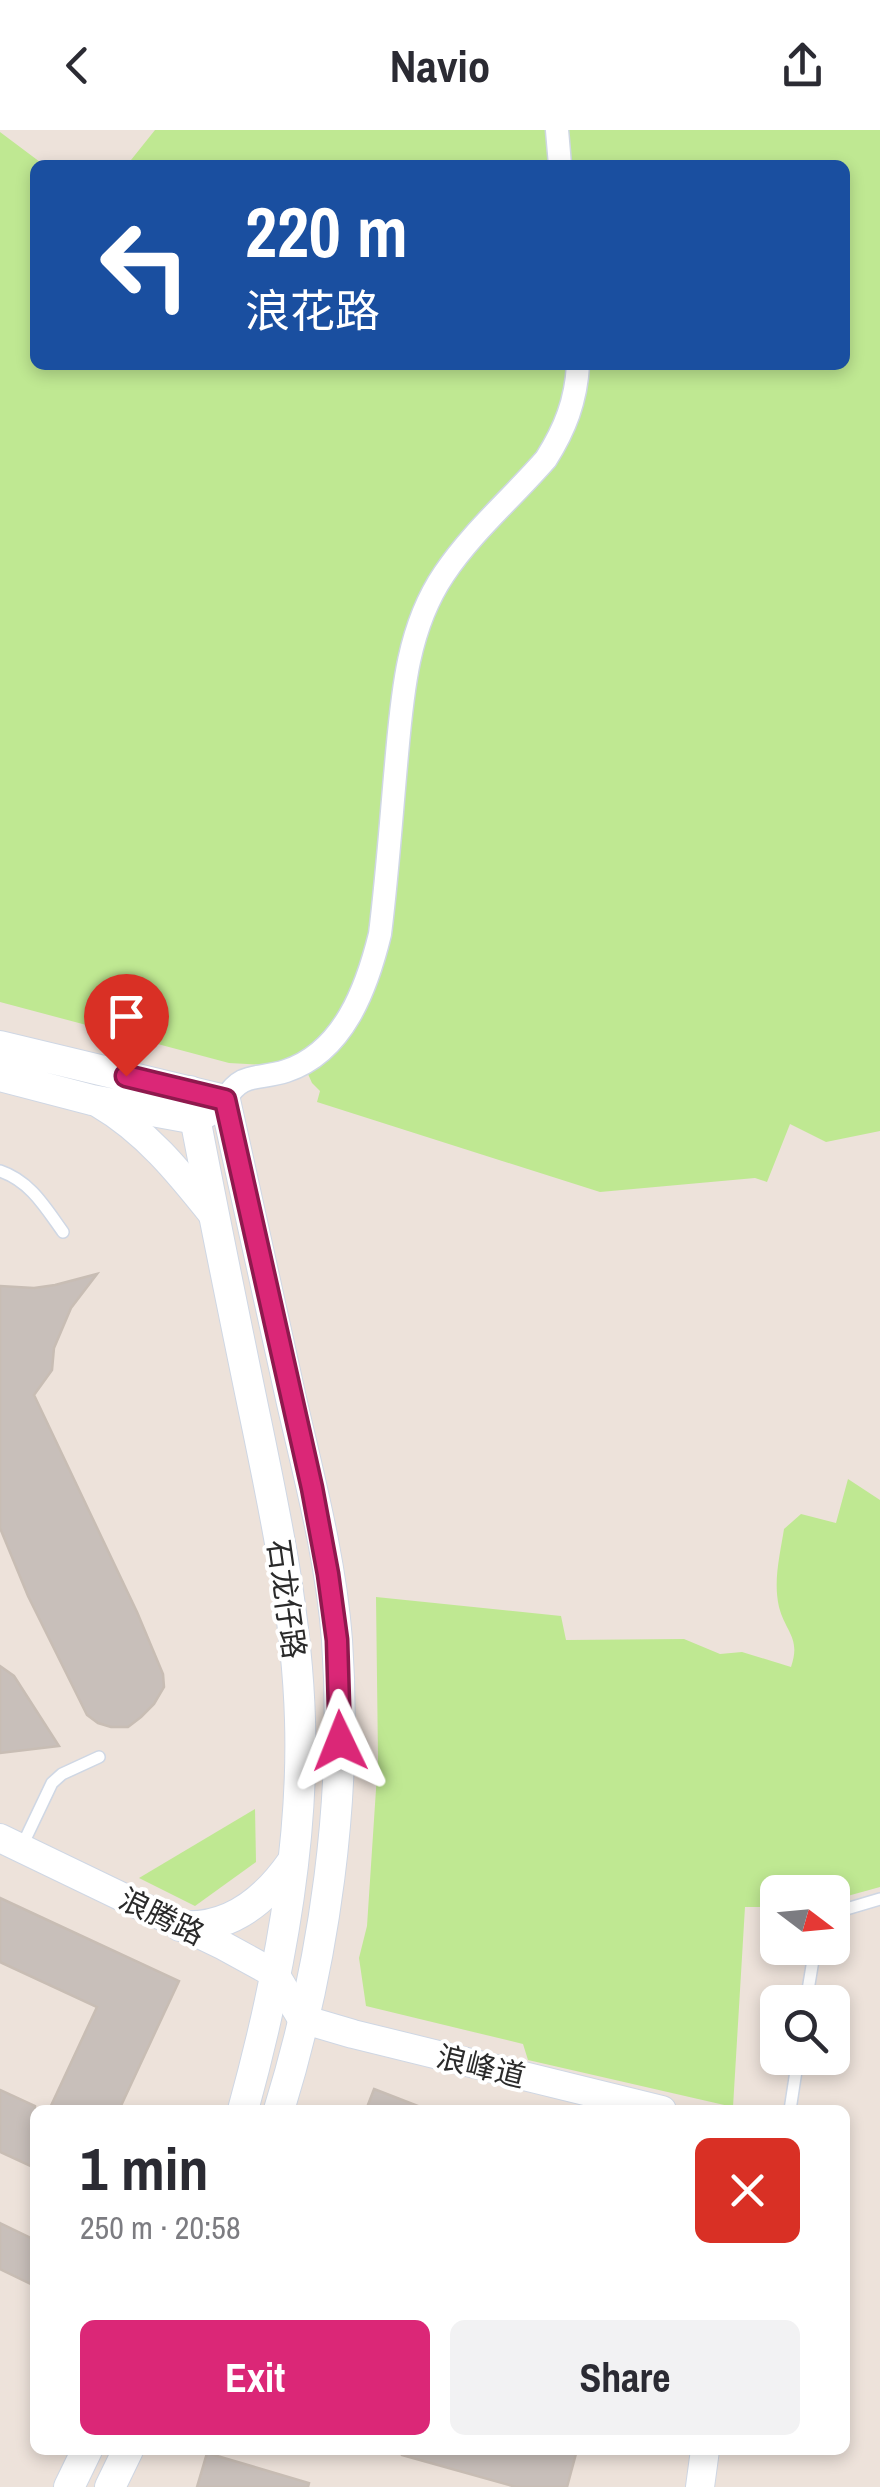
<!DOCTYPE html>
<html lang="en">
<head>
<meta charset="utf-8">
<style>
  :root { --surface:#fff; --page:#f2f2f3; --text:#2b2b33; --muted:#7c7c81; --accent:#db2777 }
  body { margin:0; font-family:"Archivo Narrow","Noto Sans SC",sans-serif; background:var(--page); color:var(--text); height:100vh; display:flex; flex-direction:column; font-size:38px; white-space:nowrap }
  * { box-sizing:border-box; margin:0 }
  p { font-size:32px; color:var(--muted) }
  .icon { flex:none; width:55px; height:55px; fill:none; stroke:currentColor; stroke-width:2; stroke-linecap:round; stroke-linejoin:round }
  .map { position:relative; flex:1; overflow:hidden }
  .details { position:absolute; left:30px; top:1975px; width:820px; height:350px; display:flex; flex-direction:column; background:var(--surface); border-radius:15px; box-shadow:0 5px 15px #0003 }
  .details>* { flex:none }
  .guide { position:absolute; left:30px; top:30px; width:820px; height:210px; border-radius:15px; box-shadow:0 5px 15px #0003; background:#1a4fa0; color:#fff; overflow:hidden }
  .needle { width:65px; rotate:106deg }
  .controls { position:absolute; left:760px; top:1745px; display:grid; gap:20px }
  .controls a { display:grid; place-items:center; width:90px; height:90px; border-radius:15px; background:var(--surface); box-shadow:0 5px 15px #0003; font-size:50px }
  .pin { position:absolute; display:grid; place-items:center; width:85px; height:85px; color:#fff; margin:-102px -42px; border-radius:50% 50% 50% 0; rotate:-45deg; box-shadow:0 0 10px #0007 }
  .pin .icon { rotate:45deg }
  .me { position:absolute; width:110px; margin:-55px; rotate:358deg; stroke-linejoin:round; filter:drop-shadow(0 0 8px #0008) }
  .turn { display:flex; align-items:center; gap:35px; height:210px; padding:0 50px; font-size:45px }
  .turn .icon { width:130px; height:130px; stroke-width:2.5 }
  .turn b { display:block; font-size:70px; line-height:85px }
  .round { display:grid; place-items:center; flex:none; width:105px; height:105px; border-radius:15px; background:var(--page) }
  .headline { display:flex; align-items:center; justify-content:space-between; height:170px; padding:0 50px }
  h1 { font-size:60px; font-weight:800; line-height:75px }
  .action { display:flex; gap:20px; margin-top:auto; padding:20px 50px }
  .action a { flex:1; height:115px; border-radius:15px; background:var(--accent); color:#fff; font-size:40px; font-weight:800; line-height:115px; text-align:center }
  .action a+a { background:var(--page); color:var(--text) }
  header { display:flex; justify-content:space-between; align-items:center; height:130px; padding:0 50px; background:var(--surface); font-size:45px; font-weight:800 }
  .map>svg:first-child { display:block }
  .green { fill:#bfe892 }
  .building { fill:#c8bfba; stroke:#c8bdb4; stroke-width:2.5 }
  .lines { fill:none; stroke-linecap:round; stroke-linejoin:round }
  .service-casing { stroke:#cfd7e4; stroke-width:14 }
  .minor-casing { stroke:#cfd7e4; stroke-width:25 }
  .tertiary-casing { stroke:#cfd7e4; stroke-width:30 }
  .secondary-casing { stroke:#cfd7e4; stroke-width:32 }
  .service { stroke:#fff; stroke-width:11 }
  .minor { stroke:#fff; stroke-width:22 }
  .tertiary { stroke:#fff; stroke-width:28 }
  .secondary { stroke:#fff; stroke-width:30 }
  .route-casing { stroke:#8e194d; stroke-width:25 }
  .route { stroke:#db2777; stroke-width:18 }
  .labels { text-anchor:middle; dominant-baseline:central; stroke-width:8; stroke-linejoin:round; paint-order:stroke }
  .street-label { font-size:30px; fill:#2a2a2a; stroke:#fff }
</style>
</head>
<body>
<header><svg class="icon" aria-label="back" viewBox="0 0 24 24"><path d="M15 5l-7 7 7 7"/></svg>Navio<svg class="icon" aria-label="share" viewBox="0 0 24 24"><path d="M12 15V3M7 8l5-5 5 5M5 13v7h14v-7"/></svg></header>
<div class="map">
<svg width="880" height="2357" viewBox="0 0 880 2357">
  <rect width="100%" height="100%" fill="#ede2da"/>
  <!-- green -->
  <g class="green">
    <polygon points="155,0 880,0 880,1001 826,1012 790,994 767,1052 755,1048 600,1062 317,972 320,961 312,953 300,926 267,935 229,933 0,872 0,2 44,35 35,35 35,235 845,235 845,35 127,35"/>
    <path d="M848 1349 880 1370V1757L833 1770 832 1762H778L777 1777H745L733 1977 528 1930 523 1914 366 1876 359 1828 367 1796 378 1629 376 1467 561 1486 566 1510 684 1509 720 1524 742 1522 791 1537C801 1508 786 1503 779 1477 773 1451 780 1425 784 1399L801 1384 836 1393Z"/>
    <polygon points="255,1679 256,1732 195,1776 139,1748"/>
  </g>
  <!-- building -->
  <g class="building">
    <polygon points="97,1144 71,1178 54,1218 52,1240 34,1265 137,1482 163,1544 164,1557 154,1574 141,1587 128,1597 111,1597 98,1593 87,1585 28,1466 0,1398 0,1156 34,1158 55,1155"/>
    <polygon points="0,1536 14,1546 59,1616 0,1623"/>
    <polygon points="0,1768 179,1851 119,1980 49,1980 97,1877 0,1832"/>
    <polygon points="374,1959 426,1979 426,1980 366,1980"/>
    <polygon points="0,1960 35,1976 35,2038 0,2022"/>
    <polygon points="0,2093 35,2110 35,2156 0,2139"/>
    <polygon points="402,2320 577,2320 567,2357 516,2357 402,2325"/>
    <polygon points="207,2323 309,2353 308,2357 197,2357"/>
  </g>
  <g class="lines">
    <!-- service casing -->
    <g class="service-casing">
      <g id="service">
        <path d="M0 1041C30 1051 45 1077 63 1102"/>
        <polyline points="21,1718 52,1653 62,1644 99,1627"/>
        <polyline points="832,1789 843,1780 880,1769"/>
        <polyline points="806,1872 815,1818"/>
        <polyline points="790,1980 798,1928"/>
      </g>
    </g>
    <!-- minor casing -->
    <g class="minor-casing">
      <g id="minor">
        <polyline points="557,0 560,35"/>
        <path d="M225 970C241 941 259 950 286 941 344 922 367 857 380 804 387 748 391 691 396 635 402 569 406 500 444 444 472 402 513 367 546 329 565 299 576 271 578 235"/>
      </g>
    </g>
    <!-- tertiary casing -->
    <g class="tertiary-casing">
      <g id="tertiary">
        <path d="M98 973C146 1001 179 1042 214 1086"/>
        <polyline points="0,1708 224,1816 275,1844 302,1889 353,1904 662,1980"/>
        <polyline points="700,2357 705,2320"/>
      </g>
    </g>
    <!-- secondary casing -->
    <g class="secondary-casing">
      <g id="secondary">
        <polyline points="0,916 225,970 196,989 92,970 0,946"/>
        <path d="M190 961C209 1063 230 1165 251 1267 273 1373 297 1482 300 1590 304 1719 277 1857 243 1980"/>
        <path d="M225 970C247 1071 269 1172 292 1273 310 1351 331 1430 337 1510 348 1666 325 1831 279 1980"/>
        <path d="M180 1796C229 1800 265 1771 292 1732"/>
        <polyline points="69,2357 87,2320"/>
        <polyline points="110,2357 128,2320"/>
      </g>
    </g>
    <!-- service -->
    <use href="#service" class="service"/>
    <!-- minor -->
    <use href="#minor" class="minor"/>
    <!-- tertiary -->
    <use href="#tertiary" class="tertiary"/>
    <!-- secondary -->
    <use href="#secondary" class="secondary"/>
  </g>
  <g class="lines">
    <!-- route casing -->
    <g class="route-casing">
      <polyline id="route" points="126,946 225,970 312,1358 328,1444 337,1510 340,1611"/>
    </g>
    <!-- route -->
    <use href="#route" class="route"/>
  </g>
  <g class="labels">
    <!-- street labels -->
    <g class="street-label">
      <text transform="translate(287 1469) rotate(82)">石龙仔路</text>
      <text transform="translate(162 1786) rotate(26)">浪腾路</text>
      <text transform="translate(481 1936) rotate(14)">浪峰道</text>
    </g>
  </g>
</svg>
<div class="controls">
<a><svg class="needle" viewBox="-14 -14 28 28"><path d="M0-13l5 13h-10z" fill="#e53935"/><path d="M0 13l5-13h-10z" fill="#7c7c81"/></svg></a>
<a><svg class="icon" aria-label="search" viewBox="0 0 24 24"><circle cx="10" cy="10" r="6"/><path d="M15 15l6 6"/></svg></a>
</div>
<div class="pin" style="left:126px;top:946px;background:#d93025"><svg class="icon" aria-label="arrive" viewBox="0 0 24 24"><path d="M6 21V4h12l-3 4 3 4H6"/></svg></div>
<svg class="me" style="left:340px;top:1611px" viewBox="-20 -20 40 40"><path d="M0-17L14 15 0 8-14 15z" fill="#db2777" stroke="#fff" stroke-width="4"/></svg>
<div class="guide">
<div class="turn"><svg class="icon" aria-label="left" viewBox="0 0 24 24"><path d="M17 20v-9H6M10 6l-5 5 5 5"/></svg><div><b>220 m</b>浪花路</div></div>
</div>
<section class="details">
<div class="headline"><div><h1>1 min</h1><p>250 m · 20:58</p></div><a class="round" style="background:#d93025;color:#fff"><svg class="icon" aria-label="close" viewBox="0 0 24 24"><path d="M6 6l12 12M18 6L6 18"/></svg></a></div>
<div class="action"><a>Exit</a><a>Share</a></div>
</section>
</div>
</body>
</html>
